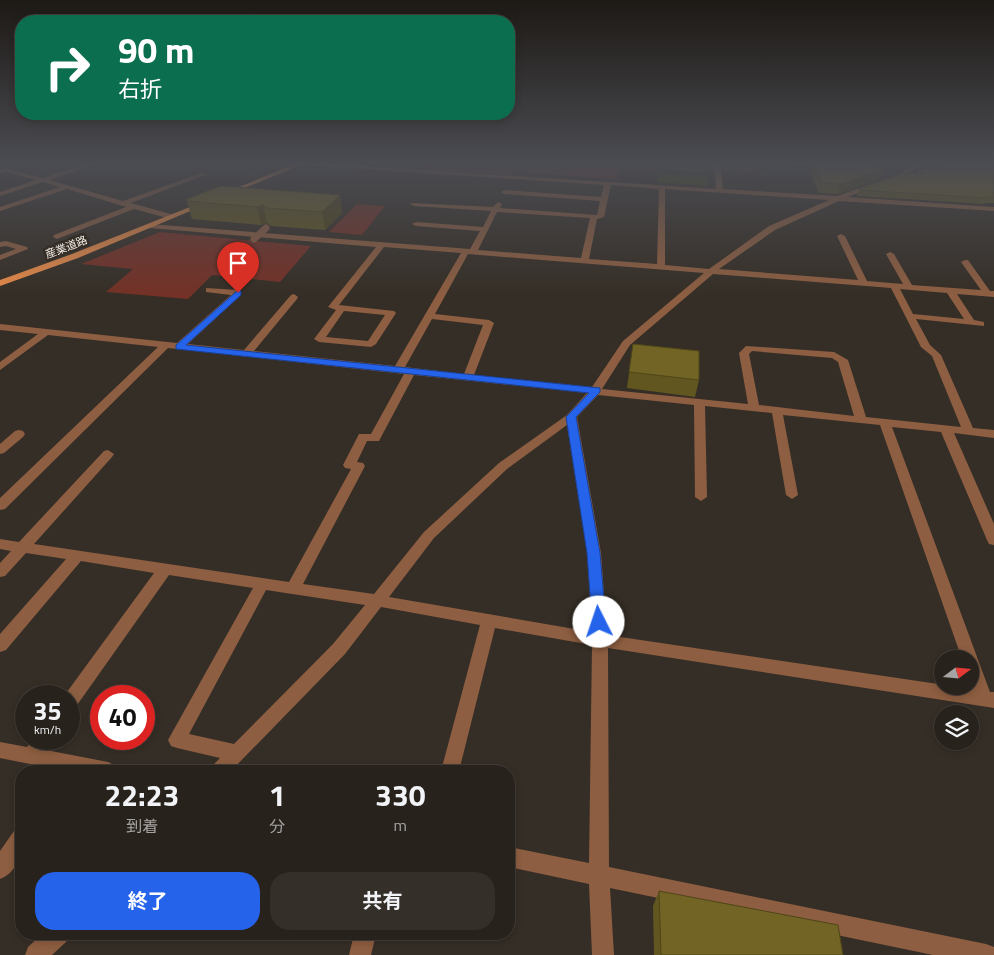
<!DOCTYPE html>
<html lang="ja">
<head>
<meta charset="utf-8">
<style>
  :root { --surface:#28221c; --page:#342f29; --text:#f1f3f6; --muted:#a5a4a3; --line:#443f3b; --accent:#2563eb }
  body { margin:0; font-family:"Titillium Web","Noto Sans JP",sans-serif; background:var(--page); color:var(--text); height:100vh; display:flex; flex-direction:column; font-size:19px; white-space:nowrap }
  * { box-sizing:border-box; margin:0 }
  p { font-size:16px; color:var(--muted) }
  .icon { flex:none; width:28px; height:28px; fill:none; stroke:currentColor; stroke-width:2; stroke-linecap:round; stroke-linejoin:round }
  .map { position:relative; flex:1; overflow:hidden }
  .side { position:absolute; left:15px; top:765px; width:500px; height:175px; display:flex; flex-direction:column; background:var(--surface); border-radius:20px; box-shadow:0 2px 8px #0003,0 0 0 1px var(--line) }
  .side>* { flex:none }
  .top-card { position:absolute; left:15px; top:15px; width:500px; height:105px; border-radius:20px; box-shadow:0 2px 8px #0003,0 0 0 1px var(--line); background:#0b6e4f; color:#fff; overflow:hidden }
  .needle { width:32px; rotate:74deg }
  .tools { position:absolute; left:934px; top:650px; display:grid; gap:10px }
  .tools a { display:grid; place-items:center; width:45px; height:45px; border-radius:50%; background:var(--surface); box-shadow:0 2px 8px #0003,0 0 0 1px var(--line); font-size:25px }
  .speed { position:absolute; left:15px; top:685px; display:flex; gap:10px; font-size:25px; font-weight:700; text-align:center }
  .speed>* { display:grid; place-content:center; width:65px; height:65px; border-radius:50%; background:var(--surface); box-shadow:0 2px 8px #0003,0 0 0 1px var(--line); line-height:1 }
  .speed small { font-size:12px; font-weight:400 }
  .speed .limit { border:8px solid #d22; background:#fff; color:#111 }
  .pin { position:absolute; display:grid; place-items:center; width:42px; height:42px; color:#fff; margin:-51px -21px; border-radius:50% 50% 50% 0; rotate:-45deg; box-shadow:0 0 5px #0007 }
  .pin .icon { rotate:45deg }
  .me { position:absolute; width:55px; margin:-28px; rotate:356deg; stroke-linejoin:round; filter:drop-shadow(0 0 4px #0008) }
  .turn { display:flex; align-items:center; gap:18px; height:105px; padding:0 20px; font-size:22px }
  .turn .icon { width:65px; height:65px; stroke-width:2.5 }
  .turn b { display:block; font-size:35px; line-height:42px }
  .eta { display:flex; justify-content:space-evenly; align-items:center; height:85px; text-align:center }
  .eta b { font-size:30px; font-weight:700; line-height:35px }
  .action { display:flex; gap:10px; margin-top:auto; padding:10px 20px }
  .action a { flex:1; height:58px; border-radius:20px; background:var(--accent); color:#fff; font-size:20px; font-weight:700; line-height:58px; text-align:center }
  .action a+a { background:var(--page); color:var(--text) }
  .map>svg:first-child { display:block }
  .green { fill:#743126 }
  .water { fill:#3f4b0c }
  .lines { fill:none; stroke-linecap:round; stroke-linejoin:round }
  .minor { fill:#8d5e41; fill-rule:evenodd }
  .major { fill:#e88a48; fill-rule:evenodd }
  .minor-bridge { stroke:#8d5e41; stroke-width:7 }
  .wall { fill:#61561f }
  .shaded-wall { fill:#4f4619 }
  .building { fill:#716424; stroke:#4f4619 }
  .route { fill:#2563eb; stroke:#184099 }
  .labels { text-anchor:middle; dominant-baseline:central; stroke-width:5; stroke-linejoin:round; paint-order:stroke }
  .far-street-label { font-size:11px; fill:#f3efe9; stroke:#352e26 }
</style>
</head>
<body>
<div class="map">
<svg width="994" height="955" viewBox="0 0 994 955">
  <rect width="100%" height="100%" fill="#352e26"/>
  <!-- green -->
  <g class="green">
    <polygon points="427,162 518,162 511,175 422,169"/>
    <polygon points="532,162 658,162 657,171 620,169 617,179 526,173"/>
    <polygon points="357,204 385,206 362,235 329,232"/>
    <polygon points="160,232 311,246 280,282 212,275 188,299 106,292 133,269 81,264"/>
  </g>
  <!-- water -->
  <polygon class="water" points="658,173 707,176 708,186 657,182"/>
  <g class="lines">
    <!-- minor -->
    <g class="minor">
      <polygon points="93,162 103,162 49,180 123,201 202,173 207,174 131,203 174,215 175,217 171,219 134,209 57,239 53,237 54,235 126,207 67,189 0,211 0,207 60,187 43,182 0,196 0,192 36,180 6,172 0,174 0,170 6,168 42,178"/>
      <path d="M300 162 716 189 714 162H720L723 189 837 196 899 174 918 162H926L903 176 848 197 994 207V211L839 201 775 230 719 269 858 280 837 236 841 234 845 236 867 281 903 284 886 254 890 252 894 254 912 285 981 290 961 262 965 260H968L990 291H994V297L957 294 974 320 984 322V326L916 319 930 345 941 355 973 428 994 430V438L954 433 994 524V545L989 544 987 540 941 432 892 427 990 692H994V708L608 648 609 867 986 944 994 947V955H933L610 888 614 955H592L589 884 509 867V847L589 863 592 645 495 628 459 771H441L480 625 381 607 345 654 231 771H210L213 765 220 758 177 748 171 746 168 740 253 588 169 575 75 708 69 711V696H64L154 573 81 561 6 650 0 652V634L66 559 26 553 5 576 0 577V563L11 551 0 549V539L19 542 104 451 108 450 114 454 112 457 34 544 289 582 351 469 345 468 343 465 359 434H371L404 374 168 348 5 509 0 510V498L158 347 48 335 0 370V362L38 334 0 330V324L177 343 231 295 206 292V288L238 290 241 291V295L188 344 244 350 291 295 294 294 298 297 297 299 254 351 395 366 461 253 384 247 339 305 394 311 396 313 376 344 371 347 319 342 314 339 336 310 328 307 376 247 150 228 146 226 150 224 470 249 480 231 416 226 412 224 416 222 483 227 491 211 414 206 410 204 412 203 493 207 498 202 502 204 500 208 597 215 600 201 504 194 501 192 504 190 601 197 604 185 303 165ZM611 185 659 189 657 264 589 259 597 219 604 217ZM665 189 829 200 769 226 709 269 665 265ZM497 212 590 218 581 258 478 250ZM468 254 704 273 623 341 592 387 474 375 494 323 489 320 435 314ZM713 274 891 288 921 347 932 356 961 427 866 417 848 360 834 352 746 346 739 353 748 404 602 389 630 345ZM900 289 947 293 964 319 913 314ZM344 311 385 315 368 341 326 337ZM432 319 483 325 464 374 405 367ZM752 351 832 358 838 362 854 416 759 405 749 354ZM414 375 587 393 567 415 499 463 424 532 374 594 303 584 365 466 363 463 357 462 367 441H379ZM598 395 694 405 695 497 701 501 707 497 705 406 772 413 786 495 792 499 798 495 783 415 880 425 962 659H970V683L972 689 607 635 601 553 577 417ZM567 425 587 553 592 632 389 597 434 538 507 469ZM266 590 365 605 333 644 234 744 189 734Z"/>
      <polygon points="6,241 27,247 28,249 0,260 0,255 16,249 6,246 0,247 0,242"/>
      <polygon points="19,430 23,431 25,434 23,437 4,453 0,454 0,444 15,431"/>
      <polygon points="33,739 52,739 46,750 108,762 114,765 117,771 65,771 0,758 0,742 27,747"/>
      <path d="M21 828C22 847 21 871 0 879V851L14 831Z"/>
      <polygon points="42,934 69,934 66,942 52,955 25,955 28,947"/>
      <polygon points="354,934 376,934 371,955 349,955"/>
    </g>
    <!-- major -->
    <g class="major">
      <polygon points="299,162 308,162 230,194 225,193"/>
      <polygon points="205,201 208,203 207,204 78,258 0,286 0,280 72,254"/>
    </g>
    <!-- minor-bridge -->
    <polyline class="minor-bridge" points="254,239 266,228"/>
  </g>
  <!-- wall -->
  <g class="wall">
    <polygon points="667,162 714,162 713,169 704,169 703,172 666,169"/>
    <polygon points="721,162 755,162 753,172 723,170"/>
    <polygon points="785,162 869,162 872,167 886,168 883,178 837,194 819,193 808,166 786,164"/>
    <polygon points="931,162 994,162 994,203 985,203 984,204 857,196 859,190 917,174 919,169 936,170"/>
    <polygon points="340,195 342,213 325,230 271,226 267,223 261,225 192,219 187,201"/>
    <polygon points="633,344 699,380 695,397 627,388"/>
    <polygon points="659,891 843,955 654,955 653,906"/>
  </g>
  <!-- shaded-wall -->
  <g class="shaded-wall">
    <polygon points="886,168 883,178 837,194 840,184"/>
    <polygon points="340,195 342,213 325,230 322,212"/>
    <polygon points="263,205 267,223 261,225 257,207"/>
  </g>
  <!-- building -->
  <g class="building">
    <polygon points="814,162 869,162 872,167 886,168 840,184 822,183"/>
    <polygon points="937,162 994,162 994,197 986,197 987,198 859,190 903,173 923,174 919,169 944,171"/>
    <polygon points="221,186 340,195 322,212 267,208 263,205 257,207 187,201 187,199"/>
    <polygon points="633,344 699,351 699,380 629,372"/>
    <polygon points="659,891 838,925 843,955 661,955"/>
  </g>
  <!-- sky -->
  <linearGradient id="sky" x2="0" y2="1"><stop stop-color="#1d1915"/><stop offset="0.55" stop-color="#4b4c52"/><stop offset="1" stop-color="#4b4c52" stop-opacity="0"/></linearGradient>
  <rect width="994" height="296" fill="url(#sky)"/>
  <!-- route -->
  <polygon class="route" points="238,290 241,291 241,295 186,345 600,388 600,392 576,417 600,553 606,622 604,626 599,628 594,626 592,622 587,553 566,417 589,393 176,349 176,345"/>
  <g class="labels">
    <!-- far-street labels -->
    <g class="far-street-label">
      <text transform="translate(66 247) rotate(-21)">産業道路</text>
    </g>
  </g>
</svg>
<div class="tools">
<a><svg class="needle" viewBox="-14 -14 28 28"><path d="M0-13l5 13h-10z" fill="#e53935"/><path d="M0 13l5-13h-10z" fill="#a5a4a3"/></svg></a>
<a><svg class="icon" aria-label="layers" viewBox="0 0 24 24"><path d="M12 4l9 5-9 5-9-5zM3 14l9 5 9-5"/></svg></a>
</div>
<div class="speed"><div>35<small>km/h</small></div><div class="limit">40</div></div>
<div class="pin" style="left:238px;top:293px;background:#d93025"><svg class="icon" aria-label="arrive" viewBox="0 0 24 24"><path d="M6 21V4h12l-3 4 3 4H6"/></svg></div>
<svg class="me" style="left:599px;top:622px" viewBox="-20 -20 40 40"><circle r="19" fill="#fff"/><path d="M0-13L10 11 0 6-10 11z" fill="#2563eb"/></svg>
<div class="top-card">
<div class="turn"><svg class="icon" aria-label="right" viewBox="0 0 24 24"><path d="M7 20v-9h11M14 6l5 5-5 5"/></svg><div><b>90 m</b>右折</div></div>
</div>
<section class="side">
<div class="eta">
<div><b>22:23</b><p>到着</p></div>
<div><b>1</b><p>分</p></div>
<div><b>330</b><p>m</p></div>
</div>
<div class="action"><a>終了</a><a>共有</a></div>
</section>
</div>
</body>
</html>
